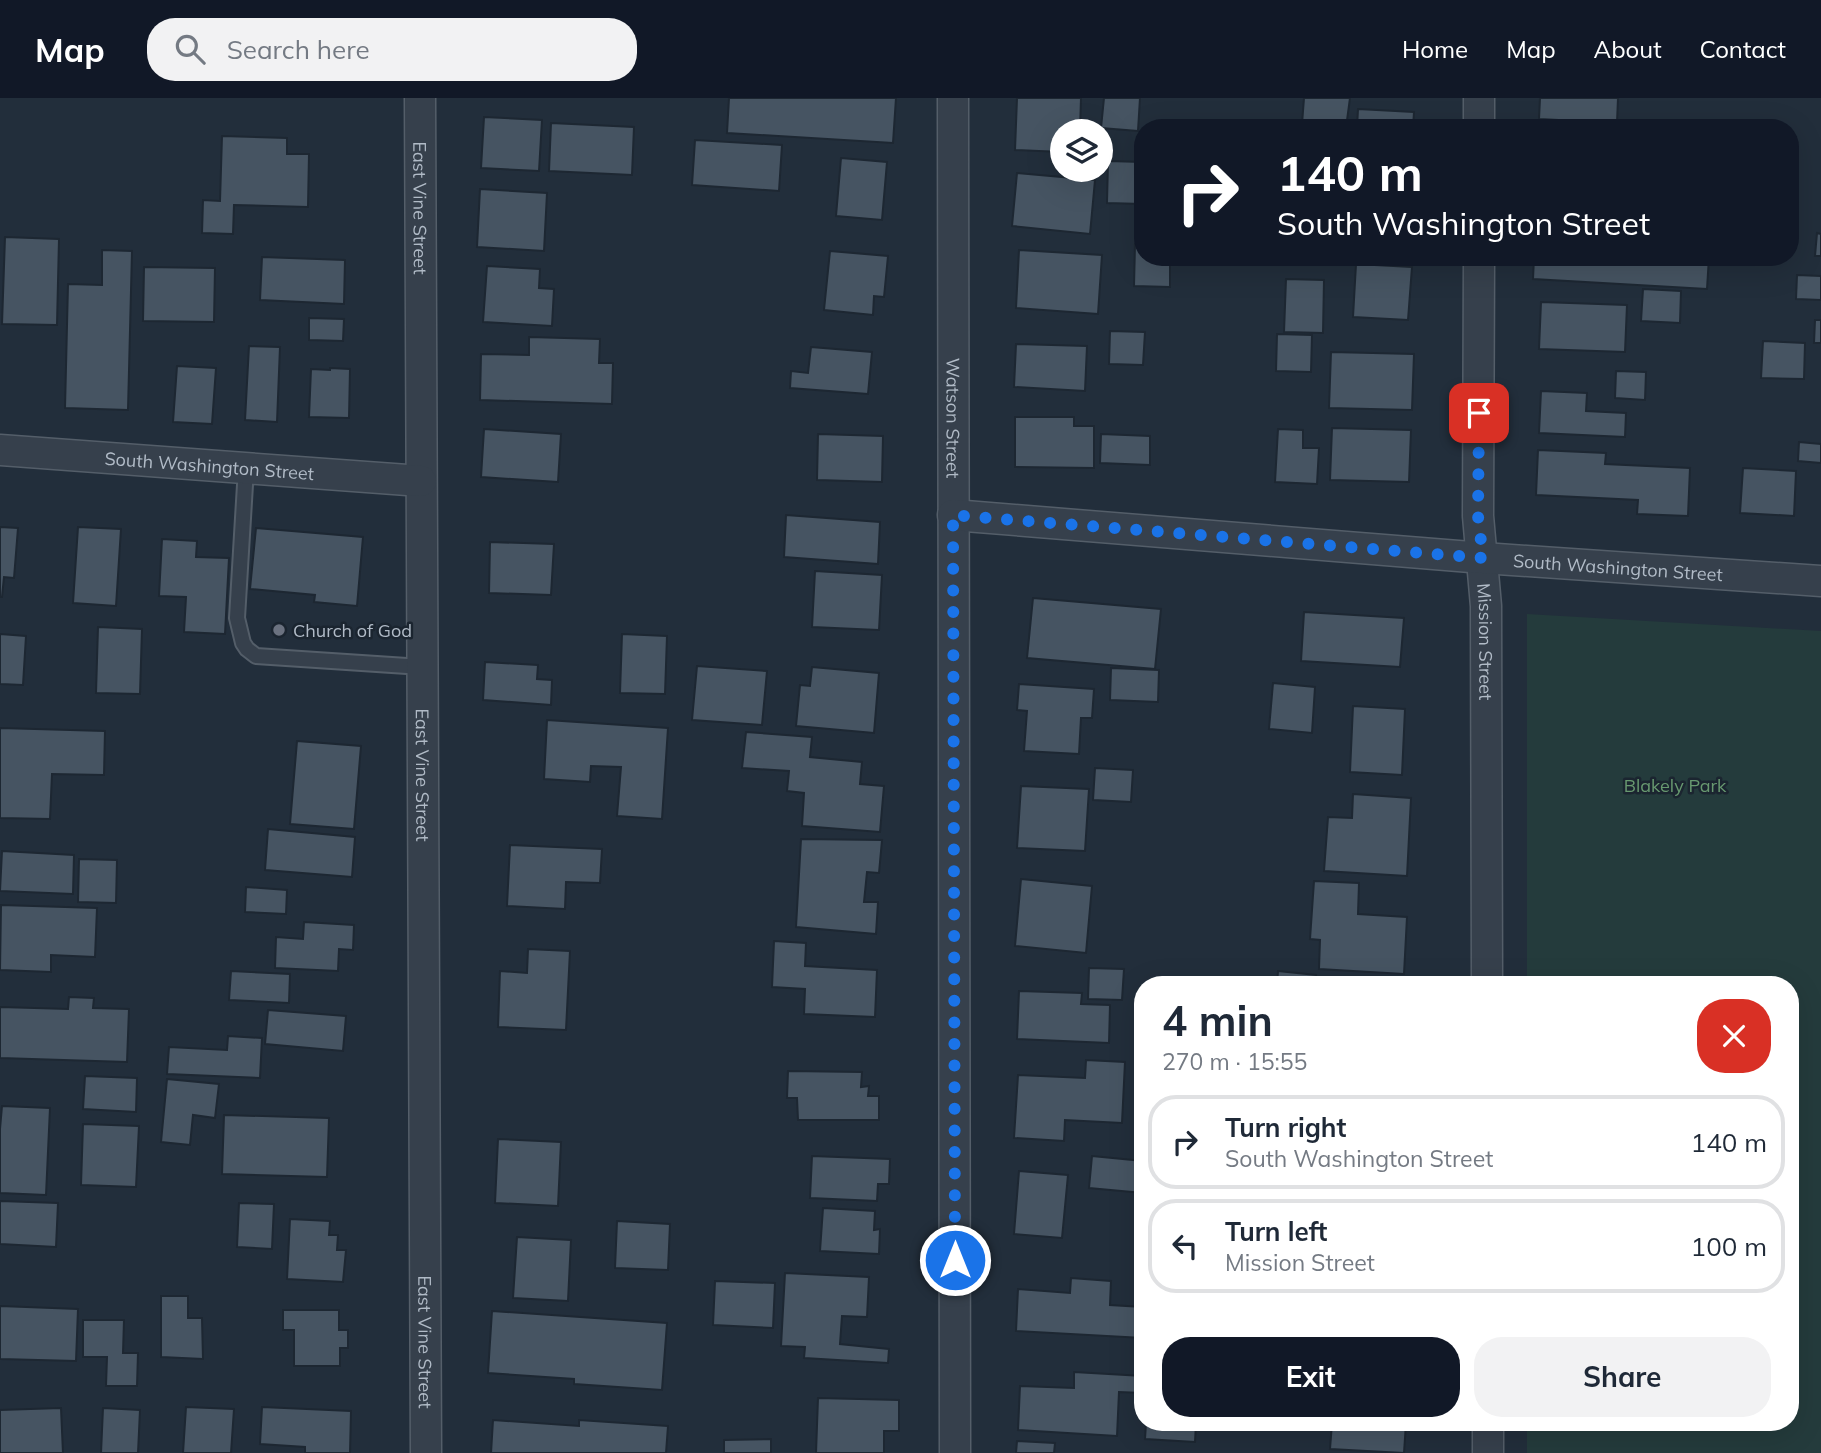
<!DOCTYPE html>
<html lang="en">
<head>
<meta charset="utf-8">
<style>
  :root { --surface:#fff; --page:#f2f2f3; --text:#1f2937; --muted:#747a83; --line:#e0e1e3; --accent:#111827 }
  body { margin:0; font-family:Mulish,sans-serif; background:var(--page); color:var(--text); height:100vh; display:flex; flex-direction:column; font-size:26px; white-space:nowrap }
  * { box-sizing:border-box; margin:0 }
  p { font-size:23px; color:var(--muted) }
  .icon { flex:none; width:38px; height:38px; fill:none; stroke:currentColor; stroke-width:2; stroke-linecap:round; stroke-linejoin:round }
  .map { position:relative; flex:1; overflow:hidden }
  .panel { position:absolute; left:1134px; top:878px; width:665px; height:455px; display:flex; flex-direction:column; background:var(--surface); border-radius:28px; box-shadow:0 7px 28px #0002 }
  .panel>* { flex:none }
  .guide { position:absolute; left:1134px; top:21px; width:665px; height:147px; border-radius:28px; box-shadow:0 7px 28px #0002; background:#111827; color:#fff; overflow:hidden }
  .controls { position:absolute; left:1050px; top:21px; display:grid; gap:14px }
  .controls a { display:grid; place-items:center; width:63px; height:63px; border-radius:50%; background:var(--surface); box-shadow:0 7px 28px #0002; font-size:35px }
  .pin { position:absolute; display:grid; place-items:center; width:60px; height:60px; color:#fff; margin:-30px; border-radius:14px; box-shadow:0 4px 10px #0006 }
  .me { position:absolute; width:77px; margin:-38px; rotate:0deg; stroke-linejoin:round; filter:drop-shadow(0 0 5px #0008) }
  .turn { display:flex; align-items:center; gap:24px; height:147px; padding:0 28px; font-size:32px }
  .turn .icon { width:91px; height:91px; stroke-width:2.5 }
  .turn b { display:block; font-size:49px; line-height:60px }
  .round { display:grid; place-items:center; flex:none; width:74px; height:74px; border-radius:28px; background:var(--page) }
  .headline { display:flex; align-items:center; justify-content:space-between; height:119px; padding:0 28px }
  h1 { font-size:42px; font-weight:700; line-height:52px }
  .primary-button { display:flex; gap:14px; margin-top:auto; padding:14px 28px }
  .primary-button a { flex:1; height:80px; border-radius:28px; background:var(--accent); color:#fff; font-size:28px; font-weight:700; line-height:80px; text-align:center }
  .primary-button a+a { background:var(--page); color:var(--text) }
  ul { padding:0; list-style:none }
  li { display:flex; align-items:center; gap:21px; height:94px; margin:0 14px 10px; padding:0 14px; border:4px solid var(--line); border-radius:28px }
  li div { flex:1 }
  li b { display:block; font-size:26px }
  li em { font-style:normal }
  header { display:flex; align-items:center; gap:42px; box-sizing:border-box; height:98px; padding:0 35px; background:var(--accent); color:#fff }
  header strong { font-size:33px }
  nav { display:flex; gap:38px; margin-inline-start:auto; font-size:24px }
  .search { width:490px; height:63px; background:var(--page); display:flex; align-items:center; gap:18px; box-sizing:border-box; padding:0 24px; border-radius:28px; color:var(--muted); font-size:26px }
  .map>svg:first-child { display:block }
  .green { fill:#243b3c }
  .building { fill:#465462; stroke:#1d2732; stroke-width:2 }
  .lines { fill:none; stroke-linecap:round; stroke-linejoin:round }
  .lane-casing { stroke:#545e69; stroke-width:18 }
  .street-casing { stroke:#545e69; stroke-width:33 }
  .lane { stroke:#36404c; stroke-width:14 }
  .street { stroke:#36404c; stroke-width:30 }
  .route { stroke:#1a73e8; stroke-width:12; stroke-dasharray:0 21.6 }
  .worship-dot { fill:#6b7280; stroke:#1b2530; stroke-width:2.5 }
  .labels { text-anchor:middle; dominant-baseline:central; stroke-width:5; stroke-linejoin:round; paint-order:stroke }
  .street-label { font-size:18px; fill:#b1bbc7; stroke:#1b2530 }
  .poi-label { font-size:18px; fill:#b1bbc7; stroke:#1b2530; text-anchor:start }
  .park-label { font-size:18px; fill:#689970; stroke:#1b2530 }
</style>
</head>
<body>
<header>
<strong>Map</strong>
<div class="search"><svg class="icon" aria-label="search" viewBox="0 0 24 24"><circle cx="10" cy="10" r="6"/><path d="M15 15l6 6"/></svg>Search here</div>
<nav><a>Home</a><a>Map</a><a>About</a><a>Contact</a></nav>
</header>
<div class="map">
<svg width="1821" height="1355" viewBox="0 0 1821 1355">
  <rect width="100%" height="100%" fill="#222e3b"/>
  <!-- green -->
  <polygon class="green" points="1527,516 1821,533 1821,1355 1527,1355 1527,1325 1790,1325 1790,887 1527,887"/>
  <!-- building -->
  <g class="building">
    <polygon points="729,0 896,0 893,45 727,35"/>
    <polygon points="1017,0 1081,0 1080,33 1062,33 1062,54 1015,52"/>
    <polygon points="1104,0 1140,0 1138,33 1101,30"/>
    <polygon points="1304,0 1350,0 1346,30 1302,26"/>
    <polygon points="1540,0 1618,0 1617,25 1539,21"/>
    <polygon points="1358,11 1414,14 1413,30 1357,30"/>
    <polygon points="484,19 542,22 539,73 481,70"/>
    <polygon points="551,25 634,29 632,77 549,73"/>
    <polygon points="222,38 287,40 287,56 309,56 308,109 234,107 233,136 202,135 203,102 220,103"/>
    <polygon points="695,42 782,47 779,93 692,87"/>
    <polygon points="1790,48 1796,49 1792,94 1790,94"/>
    <polygon points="841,60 887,64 882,122 836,118"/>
    <polygon points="1108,63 1143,64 1142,106 1107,105"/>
    <polygon points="1017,75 1095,82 1090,136 1012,128"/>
    <polygon points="480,91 547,95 544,153 477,149"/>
    <polygon points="1817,135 1821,136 1821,158 1815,158"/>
    <polygon points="5,139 59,141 57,227 2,226"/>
    <polygon points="1135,146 1143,146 1143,159 1170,159 1170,189 1134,188"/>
    <polygon points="102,152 132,153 128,312 65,310 68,186 102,187"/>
    <polygon points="1019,152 1102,157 1098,216 1016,210"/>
    <polygon points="830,153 888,158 884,199 874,198 873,217 824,212"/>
    <polygon points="262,159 345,162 344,206 260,202"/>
    <polygon points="1534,159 1709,159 1707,191 1533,181"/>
    <polygon points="1356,166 1412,169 1408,222 1353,219"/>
    <polygon points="487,168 540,171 539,190 554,191 552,228 483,224"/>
    <polygon points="144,169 215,170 214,224 143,223"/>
    <polygon points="1797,177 1821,178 1821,202 1796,201"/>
    <polygon points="1286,181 1324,182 1323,235 1284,234"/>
    <polygon points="1643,191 1681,193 1680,225 1641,223"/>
    <polygon points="1541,204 1627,207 1625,254 1539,251"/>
    <polygon points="309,220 344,221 343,243 309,242"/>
    <polygon points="1815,222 1821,222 1821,245 1814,245"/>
    <polygon points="1110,233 1145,234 1143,267 1109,266"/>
    <polygon points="1277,236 1312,237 1311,274 1276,273"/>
    <polygon points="529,239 600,241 599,265 613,265 612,306 480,302 481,256 529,257"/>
    <polygon points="1763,243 1805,245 1804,281 1761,280"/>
    <polygon points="1016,246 1087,248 1085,293 1014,289"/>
    <polygon points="249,248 280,249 277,324 245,322"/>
    <polygon points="811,249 872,254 868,296 790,290 791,273 808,275"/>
    <polygon points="1331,254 1414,256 1412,312 1329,310"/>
    <polygon points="177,268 216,270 212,326 173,324"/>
    <polygon points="330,270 350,271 349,320 309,319 311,271 330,272"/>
    <polygon points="1616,273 1646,274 1645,302 1615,300"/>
    <polygon points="1541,293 1587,295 1586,313 1626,315 1625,339 1539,335"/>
    <polygon points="1015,319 1074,319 1074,328 1094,328 1094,370 1015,369"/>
    <polygon points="1332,330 1411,332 1409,384 1330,382"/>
    <polygon points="484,331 561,336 558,384 481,379"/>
    <polygon points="1278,331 1303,332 1303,350 1319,350 1317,386 1275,384"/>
    <polygon points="818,336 883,338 882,384 817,382"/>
    <polygon points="1101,336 1150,338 1150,367 1100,365"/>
    <polygon points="1799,344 1821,346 1821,365 1798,363"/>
    <polygon points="1538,352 1606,355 1605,366 1690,370 1688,418 1637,416 1638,402 1536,397"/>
    <polygon points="1743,370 1796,373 1794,418 1740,415"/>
    <polygon points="786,417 880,424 878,466 784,459"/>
    <polygon points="0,429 18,430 14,480 4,479 2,499 0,499"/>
    <polygon points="78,429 121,431 116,508 73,505"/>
    <polygon points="256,430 363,439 357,508 314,504 315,497 250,491"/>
    <polygon points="162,441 197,443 196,459 229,460 225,536 184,534 186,499 159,498"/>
    <polygon points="490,444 554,446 551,497 489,495"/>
    <polygon points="815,473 882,477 879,532 812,529"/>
    <polygon points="1033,500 1161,511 1155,571 1027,560"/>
    <polygon points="1304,514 1404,520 1400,569 1301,563"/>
    <polygon points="98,529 142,531 140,596 96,595"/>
    <polygon points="0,536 26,538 23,587 0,586"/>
    <polygon points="622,536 667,538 665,596 620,595"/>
    <polygon points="485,564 538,567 537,581 552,582 551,607 483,602"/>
    <polygon points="697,568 767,573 762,627 692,622"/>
    <polygon points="812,569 879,575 874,635 796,628 800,587 810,588"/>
    <polygon points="1111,570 1159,572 1158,604 1110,602"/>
    <polygon points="1273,585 1315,589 1312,635 1269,631"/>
    <polygon points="1019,586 1094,591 1092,620 1081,620 1079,656 1024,653 1027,613 1017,612"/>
    <polygon points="1353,608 1405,611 1402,677 1350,674"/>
    <polygon points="547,622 668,630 662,721 617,718 621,669 591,668 590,684 544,681"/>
    <polygon points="0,630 105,633 104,677 52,676 50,721 0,720"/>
    <polygon points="746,634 812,639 810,659 862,664 860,686 884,688 880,734 802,728 804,695 787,693 789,673 742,670"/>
    <polygon points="297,643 361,648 354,731 290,726"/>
    <polygon points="1095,670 1133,672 1131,704 1093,702"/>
    <polygon points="1021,688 1089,691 1085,753 1017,750"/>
    <polygon points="1353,696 1411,700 1407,778 1324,773 1328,719 1352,720"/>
    <polygon points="268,731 355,739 352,779 265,772"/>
    <polygon points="801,741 882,742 879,775 867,774 864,804 878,804 876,836 796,829"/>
    <polygon points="510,747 602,751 600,785 566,784 565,811 507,808"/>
    <polygon points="2,753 74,757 73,796 0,793"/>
    <polygon points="79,761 117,762 116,805 78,804"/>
    <polygon points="1021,781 1092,788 1086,855 1015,848"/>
    <polygon points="1314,783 1359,785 1358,816 1407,819 1404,876 1319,871 1320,842 1310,841"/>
    <polygon points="246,789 287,792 286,816 245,814"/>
    <polygon points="1,807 97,810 95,859 51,857 51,874 0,872"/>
    <polygon points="304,824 354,827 353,852 339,851 338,873 275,870 276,839 303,841"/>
    <polygon points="774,843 806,845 805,868 877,872 875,919 804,916 805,891 772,889"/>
    <polygon points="528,851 570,853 566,932 498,929 500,873 527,875"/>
    <polygon points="1089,870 1124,871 1122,902 1088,901"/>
    <polygon points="231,873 290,876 289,905 229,902"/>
    <polygon points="1278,873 1316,877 1315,887 1277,887"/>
    <polygon points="1019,893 1082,895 1081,906 1110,907 1109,945 1017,941"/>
    <polygon points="69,899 94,900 93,910 129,911 127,964 0,960 0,909 68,911"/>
    <polygon points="268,912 346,918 343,953 265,946"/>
    <polygon points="228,938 262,940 260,980 167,976 169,949 227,952"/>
    <polygon points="1086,962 1125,964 1122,1025 1065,1022 1064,1043 1014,1040 1018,977 1085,980"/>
    <polygon points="788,973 862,974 861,989 869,988 868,998 879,998 879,1022 798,1022 797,1000 787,1000"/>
    <polygon points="85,978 137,980 136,1014 83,1011"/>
    <polygon points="167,981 219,986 215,1020 193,1017 190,1047 161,1044"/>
    <polygon points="2,1008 50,1010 46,1097 0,1095 0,1031"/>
    <polygon points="224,1017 329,1020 327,1079 222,1076"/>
    <polygon points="83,1026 139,1028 136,1089 81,1087"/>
    <polygon points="498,1041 561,1044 558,1108 495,1105"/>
    <polygon points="812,1058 890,1061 889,1086 878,1086 877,1103 810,1100"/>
    <polygon points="1092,1058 1143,1063 1143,1095 1089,1090"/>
    <polygon points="1019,1073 1068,1077 1062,1140 1014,1136"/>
    <polygon points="0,1103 58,1105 56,1149 0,1146"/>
    <polygon points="239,1105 274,1106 272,1151 237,1149"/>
    <polygon points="823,1110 875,1113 874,1132 880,1131 879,1156 820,1153"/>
    <polygon points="290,1121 330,1123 329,1137 338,1137 337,1152 346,1152 343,1184 287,1181"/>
    <polygon points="617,1123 670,1126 668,1172 615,1170"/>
    <polygon points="517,1139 571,1142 568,1203 513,1200"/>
    <polygon points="785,1175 869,1179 867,1219 842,1218 840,1246 889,1251 888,1265 804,1260 805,1249 781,1248"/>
    <polygon points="1071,1180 1111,1183 1110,1207 1143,1209 1143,1240 1016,1233 1018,1191 1070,1195"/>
    <polygon points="715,1183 775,1185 773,1230 713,1227"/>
    <polygon points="161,1198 188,1198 188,1220 202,1220 203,1261 161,1259"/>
    <polygon points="0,1208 78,1211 76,1263 0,1261"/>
    <polygon points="283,1212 339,1212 339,1232 348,1232 348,1250 340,1250 340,1268 294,1268 294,1232 283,1232"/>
    <polygon points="492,1213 667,1225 662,1292 574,1286 574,1281 488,1275"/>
    <polygon points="83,1222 124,1222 123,1255 138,1255 137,1288 106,1288 107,1259 83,1259"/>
    <polygon points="1074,1274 1143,1278 1143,1295 1119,1294 1117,1338 1018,1332 1020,1288 1074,1290"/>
    <polygon points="818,1300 899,1302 899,1333 884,1333 884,1355 816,1355"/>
    <polygon points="186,1309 234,1311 231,1355 183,1355"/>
    <polygon points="262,1309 351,1313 350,1355 305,1355 305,1349 260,1346"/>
    <polygon points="61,1310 63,1355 0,1355 0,1312"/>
    <polygon points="103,1310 140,1312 138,1355 101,1355"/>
    <polygon points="493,1322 579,1328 579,1322 668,1328 666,1355 491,1355"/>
    <polygon points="1146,1325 1196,1325 1195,1344 1145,1341"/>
    <polygon points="1332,1325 1406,1325 1404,1355 1330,1351"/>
    <polygon points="771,1341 771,1355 724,1355 724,1342"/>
    <polygon points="1017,1343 1055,1345 1054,1355 1016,1355"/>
  </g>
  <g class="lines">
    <!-- lane casing -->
    <g class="lane-casing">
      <polyline id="lane" points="246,370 237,520 243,545 247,551 256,558 422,569"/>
    </g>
    <!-- street casing -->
    <g class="street-casing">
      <g id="street">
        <path id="s1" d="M420 0 426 1355"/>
        <path id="s2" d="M953 0 955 1355"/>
        <polyline points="1479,30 1479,0"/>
        <path id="s3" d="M1479 159 1478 418 1486 508 1487 887"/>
        <path id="s4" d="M0 352 421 383"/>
        <path id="s5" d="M953 417 1483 460 1821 483"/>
        <polyline points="1488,1325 1488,1355"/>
      </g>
    </g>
    <!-- lane -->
    <use href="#lane" class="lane"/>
    <!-- street -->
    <use href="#street" class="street"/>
  </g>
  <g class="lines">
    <!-- route -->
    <polyline class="route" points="955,1162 953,417 1483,460 1478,418 1479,315"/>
  </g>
  <!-- markers -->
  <circle class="worship-dot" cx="279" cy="532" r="7"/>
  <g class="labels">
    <!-- street labels -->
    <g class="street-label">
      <text stroke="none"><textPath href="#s1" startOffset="110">East Vine Street</textPath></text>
      <text stroke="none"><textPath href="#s2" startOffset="320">Watson Street</textPath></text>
      <text stroke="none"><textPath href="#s4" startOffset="210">South Washington Street</textPath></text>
      <text stroke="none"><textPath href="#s5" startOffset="667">South Washington Street</textPath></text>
      <text stroke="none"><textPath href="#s3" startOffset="385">Mission Street</textPath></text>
      <text stroke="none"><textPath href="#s1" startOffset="677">East Vine Street</textPath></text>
      <text stroke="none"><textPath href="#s1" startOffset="1244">East Vine Street</textPath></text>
    </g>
    <!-- poi labels -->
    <g class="poi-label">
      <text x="293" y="532">Church of God</text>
    </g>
    <!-- park labels -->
    <g class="park-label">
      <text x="1675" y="687">Blakely Park</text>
    </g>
  </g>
</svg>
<div class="controls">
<a><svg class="icon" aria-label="layers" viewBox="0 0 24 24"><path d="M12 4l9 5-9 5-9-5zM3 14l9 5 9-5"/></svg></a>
</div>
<div class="pin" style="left:1479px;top:315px;background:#d93025"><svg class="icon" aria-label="arrive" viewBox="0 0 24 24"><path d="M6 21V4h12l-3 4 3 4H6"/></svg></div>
<svg class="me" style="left:955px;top:1162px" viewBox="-20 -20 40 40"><circle r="17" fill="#1a73e8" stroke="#fff" stroke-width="3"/><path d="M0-11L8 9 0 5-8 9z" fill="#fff"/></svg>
<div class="guide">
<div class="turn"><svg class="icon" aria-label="right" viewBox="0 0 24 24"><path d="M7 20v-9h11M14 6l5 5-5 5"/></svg><div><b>140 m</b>South Washington Street</div></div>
</div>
<section class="panel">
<div class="headline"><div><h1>4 min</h1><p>270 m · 15:55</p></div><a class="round" style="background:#d93025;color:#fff"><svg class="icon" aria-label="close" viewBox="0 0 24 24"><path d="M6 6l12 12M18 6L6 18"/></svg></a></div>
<ul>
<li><svg class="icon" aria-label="right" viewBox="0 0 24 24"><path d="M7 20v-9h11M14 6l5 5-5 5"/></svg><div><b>Turn right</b><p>South Washington Street</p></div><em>140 m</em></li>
<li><svg class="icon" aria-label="left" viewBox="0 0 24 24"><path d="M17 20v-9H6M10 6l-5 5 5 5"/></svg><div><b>Turn left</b><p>Mission Street</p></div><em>100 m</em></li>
</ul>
<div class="primary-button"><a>Exit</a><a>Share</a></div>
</section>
</div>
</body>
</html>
